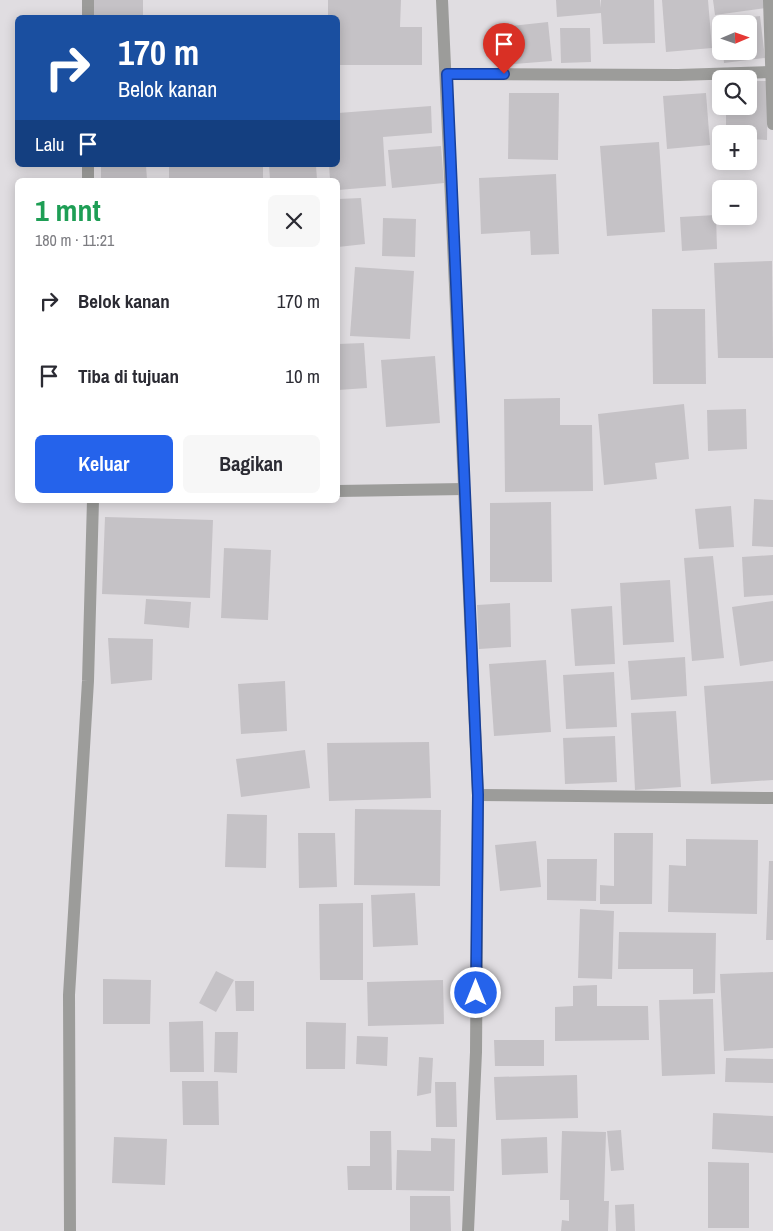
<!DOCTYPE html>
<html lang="id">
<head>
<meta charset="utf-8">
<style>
  :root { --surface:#fff; --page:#f7f7f7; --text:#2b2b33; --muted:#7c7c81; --accent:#2563eb }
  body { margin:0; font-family:"Archivo Narrow",sans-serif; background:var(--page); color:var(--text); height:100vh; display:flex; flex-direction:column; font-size:19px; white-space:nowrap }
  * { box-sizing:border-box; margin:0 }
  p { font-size:16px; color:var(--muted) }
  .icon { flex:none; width:28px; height:28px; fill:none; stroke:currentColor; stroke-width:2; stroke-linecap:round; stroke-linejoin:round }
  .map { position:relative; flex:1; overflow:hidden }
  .sheet { position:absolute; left:15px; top:178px; width:325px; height:325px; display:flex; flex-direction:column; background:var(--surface); border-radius:8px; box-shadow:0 2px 12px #0003 }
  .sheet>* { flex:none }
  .top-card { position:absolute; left:15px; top:15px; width:325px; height:152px; border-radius:8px; box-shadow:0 2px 12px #0003; background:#1a4fa0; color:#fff; overflow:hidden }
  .needle { width:32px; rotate:88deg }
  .buttons { position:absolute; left:712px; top:15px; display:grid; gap:10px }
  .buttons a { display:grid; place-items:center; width:45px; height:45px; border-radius:8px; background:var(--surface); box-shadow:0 2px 12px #0003; font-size:25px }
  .pin { position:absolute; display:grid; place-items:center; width:42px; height:42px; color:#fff; margin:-51px -21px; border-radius:50% 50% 50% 0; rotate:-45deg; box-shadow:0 0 5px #0007 }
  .pin .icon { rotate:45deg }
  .me { position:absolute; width:55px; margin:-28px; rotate:0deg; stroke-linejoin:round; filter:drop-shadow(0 0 4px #0008) }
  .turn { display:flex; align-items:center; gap:18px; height:105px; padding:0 20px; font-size:22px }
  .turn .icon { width:65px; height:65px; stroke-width:2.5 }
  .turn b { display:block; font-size:35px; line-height:42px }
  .then { display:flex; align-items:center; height:48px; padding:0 20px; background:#0003; gap:10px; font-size:19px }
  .round { display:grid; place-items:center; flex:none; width:52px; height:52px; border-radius:8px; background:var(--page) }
  .head { display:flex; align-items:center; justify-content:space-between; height:85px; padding:0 20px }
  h1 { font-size:30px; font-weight:700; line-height:38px; color:#1e9e55 }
  .cta { display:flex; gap:10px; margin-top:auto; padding:10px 20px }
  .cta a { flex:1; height:58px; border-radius:8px; background:var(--accent); color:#fff; font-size:20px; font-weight:700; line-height:58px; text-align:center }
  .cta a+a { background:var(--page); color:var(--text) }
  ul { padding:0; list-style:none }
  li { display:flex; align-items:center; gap:15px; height:75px; padding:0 20px }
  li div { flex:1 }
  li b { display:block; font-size:19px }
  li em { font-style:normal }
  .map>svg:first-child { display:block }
  .building { fill:#c5c2c6 }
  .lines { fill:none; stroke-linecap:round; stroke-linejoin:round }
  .minor { stroke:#9c9c9a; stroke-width:12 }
  .route-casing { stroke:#184099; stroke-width:12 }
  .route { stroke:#2563eb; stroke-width:9 }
</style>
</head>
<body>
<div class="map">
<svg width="773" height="1231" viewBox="0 0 773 1231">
  <rect width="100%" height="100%" fill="#e0dde1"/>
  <!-- building -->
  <g class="building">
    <polygon points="93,0 143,0 143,15 93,16"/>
    <polygon points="328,0 401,0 400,27 422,27 422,65 338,65 338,18 328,18"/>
    <polygon points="556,0 600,0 600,8 601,0 654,0 655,43 603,44 601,13 557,17"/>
    <polygon points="662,0 708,0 712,48 666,52"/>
    <polygon points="713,0 764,0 765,8 715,15"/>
    <polygon points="760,16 765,58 724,63 723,51 749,51 749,24 721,24 720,28 719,21"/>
    <polygon points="548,22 552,61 514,64 511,26"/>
    <polygon points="560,28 590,28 591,62 561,63"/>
    <polygon points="749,81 768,81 767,140 749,139 749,134 726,134 726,106 749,106"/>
    <polygon points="509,93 559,93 558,160 508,159"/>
    <polygon points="706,93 710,145 667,149 663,96"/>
    <polygon points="431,106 432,133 383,137 386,186 338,190 338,180 330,180 329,165 338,165 338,113"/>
    <polygon points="659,142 665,232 607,236 600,146"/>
    <polygon points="441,146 444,183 392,188 388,150"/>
    <polygon points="101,165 146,165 147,180 101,180"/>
    <rect x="169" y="165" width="94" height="15"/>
    <polygon points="269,165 316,165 317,180 270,180"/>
    <polygon points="556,174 559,254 531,255 530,231 481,234 479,178"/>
    <polygon points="361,198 365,244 338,247 338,199"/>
    <polygon points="716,215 717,249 682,251 680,217"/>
    <polygon points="383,218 416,219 415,257 382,256"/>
    <polygon points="772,261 773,358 718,358 714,263"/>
    <polygon points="355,267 414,271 410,339 350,336"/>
    <polygon points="652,309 705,309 706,384 653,384"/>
    <polygon points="364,343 367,388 338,390 338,344"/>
    <polygon points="435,356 440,423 386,427 381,360"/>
    <polygon points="560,398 560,425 592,425 593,491 505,492 504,399"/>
    <polygon points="684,404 689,459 655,463 657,479 604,485 598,414"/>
    <polygon points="746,409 747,449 708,451 707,410"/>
    <polygon points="754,499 773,500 773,547 752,546"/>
    <polygon points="551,502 552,582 490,582 490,503"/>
    <polygon points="731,506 734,547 699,549 695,509"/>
    <polygon points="105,517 213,520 210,598 102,594"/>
    <polygon points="224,548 271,550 268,620 221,618"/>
    <polygon points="773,555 773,595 744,597 742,557"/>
    <polygon points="713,556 724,658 692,661 684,558"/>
    <polygon points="670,580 674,642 623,645 620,583"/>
    <polygon points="146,599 191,602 189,628 144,624"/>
    <polygon points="773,601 773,661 740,666 732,607"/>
    <polygon points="510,603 511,647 479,649 477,605"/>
    <polygon points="612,606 615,664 575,666 571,609"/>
    <polygon points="108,638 153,639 152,680 111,684"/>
    <polygon points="685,657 687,696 631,700 628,661"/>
    <polygon points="546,660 551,732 494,736 489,664"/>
    <polygon points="614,672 617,727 566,729 563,675"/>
    <polygon points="285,681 287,731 241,734 238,684"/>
    <polygon points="773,681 773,780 711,784 704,686"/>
    <polygon points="676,711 681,787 635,790 631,713"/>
    <polygon points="615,736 617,782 565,784 563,738"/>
    <polygon points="429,742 431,798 329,801 327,743"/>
    <polygon points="305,750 310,788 241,797 236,759"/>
    <polygon points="355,809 441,810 440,886 354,885"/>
    <polygon points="227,814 267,815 266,868 225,867"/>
    <polygon points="298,833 335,833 337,887 299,888"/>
    <polygon points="614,833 653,833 652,904 600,904 600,885 614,886"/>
    <polygon points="686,839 758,840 757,914 668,912 669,865 686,866"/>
    <polygon points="536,841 541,887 500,891 495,845"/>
    <polygon points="547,859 597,859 596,901 547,900"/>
    <polygon points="769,861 773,861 773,940 766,940"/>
    <polygon points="415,893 418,945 373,947 371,895"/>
    <polygon points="363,903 363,980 320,980 319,904"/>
    <polygon points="580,909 614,911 612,979 578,978"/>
    <polygon points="619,932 716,933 715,993 693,994 693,969 618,969"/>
    <polygon points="216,971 234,980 216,1012 199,1003"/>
    <polygon points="773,972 773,1048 724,1051 720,974"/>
    <polygon points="103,979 151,980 150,1024 103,1024"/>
    <polygon points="443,980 444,1024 368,1026 367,982"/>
    <polygon points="235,981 254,981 254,1011 236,1011"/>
    <polygon points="597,985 597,1006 648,1006 649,1040 555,1041 555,1007 573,1006 573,986"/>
    <polygon points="713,999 715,1074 662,1076 659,1000"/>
    <polygon points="203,1021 204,1072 170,1072 169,1022"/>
    <polygon points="306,1022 346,1023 345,1069 306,1069"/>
    <polygon points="215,1032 238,1032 237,1073 214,1072"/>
    <polygon points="357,1036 388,1037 387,1066 356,1064"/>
    <polygon points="494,1040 544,1040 544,1066 495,1066"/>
    <polygon points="419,1057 433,1058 431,1093 417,1096"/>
    <polygon points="726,1058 773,1059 773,1083 725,1082"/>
    <polygon points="577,1075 578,1118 496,1120 494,1077"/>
    <polygon points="182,1081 218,1081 219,1125 183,1125"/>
    <polygon points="435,1082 456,1082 457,1127 436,1127"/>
    <polygon points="713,1113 773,1116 773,1153 712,1149"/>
    <polygon points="621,1130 624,1170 611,1171 607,1131"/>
    <polygon points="370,1131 391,1131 392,1190 348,1190 347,1166 370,1166"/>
    <polygon points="562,1131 606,1132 604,1201 609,1201 608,1231 561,1231 562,1220 569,1221 569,1200 560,1200"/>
    <polygon points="114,1137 167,1139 165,1185 112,1183"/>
    <polygon points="547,1137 548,1173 502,1175 501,1139"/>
    <polygon points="431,1138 455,1139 454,1191 396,1190 397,1150 431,1151"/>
    <polygon points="708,1162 749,1163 749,1228 708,1228"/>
    <polygon points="410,1196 450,1196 451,1231 410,1231"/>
    <polygon points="634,1204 635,1231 616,1231 615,1205"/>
  </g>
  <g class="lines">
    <!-- minor -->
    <g class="minor">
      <polyline points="88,0 88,18"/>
      <polyline points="442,0 478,795 476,1052 468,1231"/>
      <polyline points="769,0 773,124"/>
      <polyline points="447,74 678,75 773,72"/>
      <polyline points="88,180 88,165"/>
      <polyline points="338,491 464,489"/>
      <polyline points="478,795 773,798"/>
      <polyline points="70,1231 69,995 88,681 93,500"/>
    </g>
  </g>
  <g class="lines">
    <!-- route casing -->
    <g class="route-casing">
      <polyline id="route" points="476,993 478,795 447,74 504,74"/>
    </g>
    <!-- route -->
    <use href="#route" class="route"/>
  </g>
</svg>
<div class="buttons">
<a><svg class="needle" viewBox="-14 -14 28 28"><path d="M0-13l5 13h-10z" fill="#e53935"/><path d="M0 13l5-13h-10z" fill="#7c7c81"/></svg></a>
<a><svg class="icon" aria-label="search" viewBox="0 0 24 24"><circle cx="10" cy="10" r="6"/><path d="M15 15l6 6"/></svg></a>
<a>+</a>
<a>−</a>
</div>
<div class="pin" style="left:504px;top:74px;background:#d93025"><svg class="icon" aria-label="arrive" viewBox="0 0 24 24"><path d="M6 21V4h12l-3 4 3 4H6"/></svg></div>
<svg class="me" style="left:476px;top:993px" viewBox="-20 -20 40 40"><circle r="17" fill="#2563eb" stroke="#fff" stroke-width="3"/><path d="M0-11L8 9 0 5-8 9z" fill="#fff"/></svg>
<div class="top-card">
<div class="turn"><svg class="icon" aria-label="right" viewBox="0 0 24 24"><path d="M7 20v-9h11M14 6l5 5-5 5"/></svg><div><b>170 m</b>Belok kanan</div></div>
<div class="then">Lalu<svg class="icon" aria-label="arrive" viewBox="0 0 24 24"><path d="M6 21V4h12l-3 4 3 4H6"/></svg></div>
</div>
<section class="sheet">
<div class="head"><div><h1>1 mnt</h1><p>180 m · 11:21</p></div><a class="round"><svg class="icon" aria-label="close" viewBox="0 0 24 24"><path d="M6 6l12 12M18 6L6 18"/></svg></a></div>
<ul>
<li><svg class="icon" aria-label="right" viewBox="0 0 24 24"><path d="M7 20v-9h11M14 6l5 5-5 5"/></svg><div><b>Belok kanan</b></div><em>170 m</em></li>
<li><svg class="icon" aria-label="arrive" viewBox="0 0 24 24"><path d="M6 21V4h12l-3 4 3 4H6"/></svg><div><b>Tiba di tujuan</b></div><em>10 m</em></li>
</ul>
<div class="cta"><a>Keluar</a><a>Bagikan</a></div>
</section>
</div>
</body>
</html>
